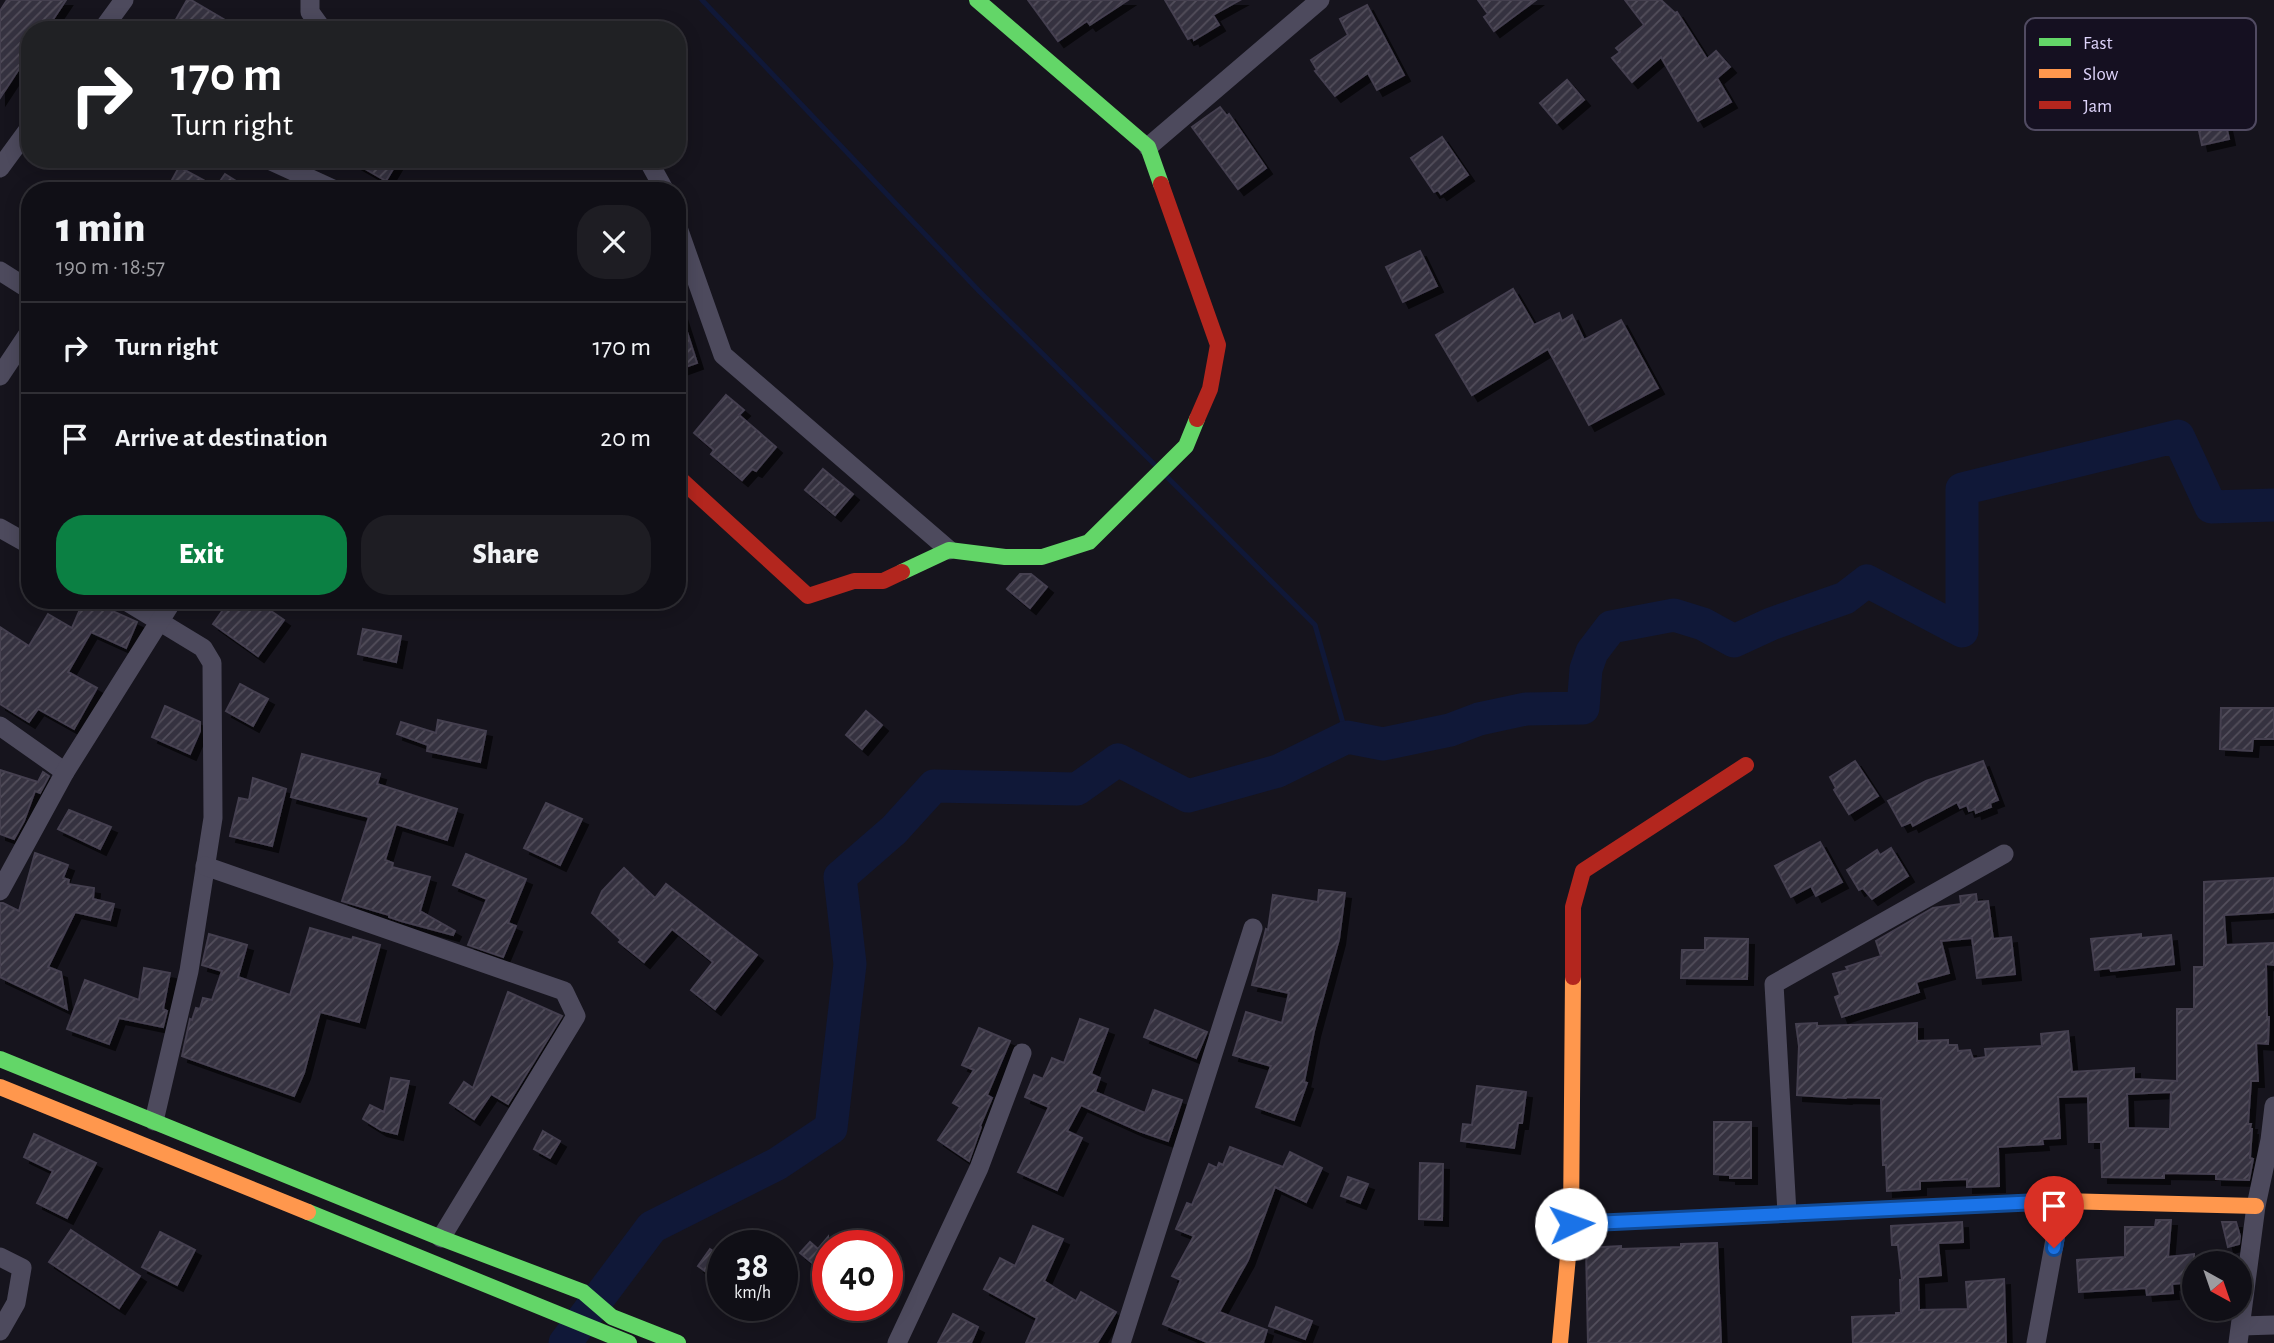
<!DOCTYPE html>
<html lang="en">
<head>
<meta charset="utf-8">
<style>
  :root { --surface:#100f16; --page:#1e1d23; --text:#f1f3f6; --muted:#9c9ca1; --line:#302f35; --accent:#0b8043 }
  body { margin:0; font-family:"Alegreya Sans",sans-serif; background:var(--page); color:var(--text); height:100vh; display:flex; flex-direction:column; font-size:26px; white-space:nowrap }
  * { box-sizing:border-box; margin:0 }
  p { font-size:23px; color:var(--muted) }
  .icon { flex:none; width:38px; height:38px; fill:none; stroke:currentColor; stroke-width:2; stroke-linecap:round; stroke-linejoin:round }
  .map { position:relative; flex:1; overflow:hidden }
  .drawer { position:absolute; left:21px; top:182px; width:665px; height:427px; display:flex; flex-direction:column; background:var(--surface); border-radius:28px; box-shadow:0 4px 18px #0003,0 0 0 2px var(--line) }
  .drawer>* { flex:none }
  .hud { position:absolute; left:21px; top:21px; width:665px; height:147px; border-radius:28px; box-shadow:0 4px 18px #0003,0 0 0 2px var(--line); background:#202124; color:#fff; overflow:hidden }
  .needle { width:46px; rotate:140deg }
  .buttons { position:absolute; left:2182px; top:1251px; display:grid; gap:14px }
  .buttons a { display:grid; place-items:center; width:70px; height:70px; border-radius:50%; background:var(--surface); box-shadow:0 4px 18px #0003,0 0 0 2px var(--line); font-size:35px }
  .speed { position:absolute; left:707px; top:1230px; display:flex; gap:14px; font-size:35px; font-weight:700; text-align:center }
  .speed>* { display:grid; place-content:center; width:91px; height:91px; border-radius:50%; background:var(--surface); box-shadow:0 4px 18px #0003,0 0 0 2px var(--line); line-height:1 }
  .speed small { font-size:18px; font-weight:400 }
  .speed .limit { border:10px solid #d22; background:#fff; color:#111 }
  .pin { position:absolute; display:grid; place-items:center; width:60px; height:60px; color:#fff; margin:-72px -30px; border-radius:50% 50% 50% 0; rotate:-45deg; box-shadow:0 0 7px #0007 }
  .pin .icon { rotate:45deg }
  .me { position:absolute; width:77px; margin:-38px; rotate:87deg; stroke-linejoin:round; filter:drop-shadow(0 0 5px #0008) }
  .turn { display:flex; align-items:center; gap:24px; height:147px; padding:0 35px; font-size:32px }
  .turn .icon { width:91px; height:91px; stroke-width:2.5 }
  .turn b { display:block; font-size:49px; line-height:60px }
  .round { display:grid; place-items:center; flex:none; width:74px; height:74px; border-radius:28px; background:var(--page) }
  .summary { display:flex; align-items:center; justify-content:space-between; height:119px; padding:0 35px }
  h1 { font-size:42px; font-weight:800; line-height:52px }
  .primary-button { display:flex; gap:14px; margin-top:auto; padding:14px 35px }
  .primary-button a { flex:1; height:80px; border-radius:28px; background:var(--accent); color:#fff; font-size:28px; font-weight:800; line-height:80px; text-align:center }
  .primary-button a+a { background:var(--page); color:var(--text) }
  ul { padding:0; list-style:none }
  li { display:flex; align-items:center; gap:21px; height:91px; padding:0 35px; border-top:2px solid var(--line) }
  li div { flex:1 }
  li b { display:block; font-size:26px }
  li em { font-style:normal }
  .map>svg:first-child { display:block }
  .lines { fill:none; stroke-linecap:round; stroke-linejoin:round }
  .stream { stroke:#101838; stroke-width:5 }
  .river { stroke:#101838; stroke-width:33 }
  .building { fill:url(#building-hatch); stroke:#443f50; stroke-width:2; fill-rule:evenodd; filter:url(#shadow) }
  .street { stroke:#4d4a5d; stroke-width:19 }
  .fast { stroke:#63d668; stroke-width:16 }
  .slow { stroke:#ff974d; stroke-width:16 }
  .jam { stroke:#b3261e; stroke-width:16 }
  .route-casing { stroke:#114b97; stroke-width:18 }
  .route { stroke:#1a73e8; stroke-width:12 }
  .key { fill:#151021; stroke:#514b62; stroke-width:2 }
  .key-label { font-size:19px; fill:#ded4fb }
</style>
</head>
<body>
<div class="map">
<svg width="2274" height="1343" viewBox="0 0 2274 1343">
  <defs>
    <pattern id="building-hatch" width="6" height="6" patternUnits="userSpaceOnUse" patternTransform="scale(1.75)"><rect width="6" height="6" fill="#36323f"/><path d="M-1 1l2-2M0 6l6-6M5 7l2-2" fill="none" stroke="#534f5c"/></pattern>
    <filter id="shadow"><feDropShadow dx="6" dy="6" stdDeviation="0" flood-color="#0009"/></filter>
  </defs>
  <rect width="100%" height="100%" fill="#16141d"/>
  <g class="lines">
    <!-- stream -->
    <g class="stream">
      <polyline points="702,0 979,291 1154,464"/>
      <polyline points="1166,476 1315,625 1347,737"/>
    </g>
    <!-- river -->
    <polyline class="river" points="565,1343 652,1227 777,1164 831,1128 850,964 840,877 894,830 934,786 1077,789 1118,760 1188,796 1278,771 1347,737 1383,744 1450,730 1479,719 1526,709 1583,708 1586,669 1592,652 1611,627 1674,615 1703,624 1734,641 1771,624 1845,598 1867,581 1962,631 1962,489 2178,436 2211,507 2274,505"/>
  </g>
  <!-- building -->
  <g class="building">
    <polygon points="7,0 66,0 46,30 30,30 30,72 21,66 0,98 0,11"/>
    <polygon points="187,0 191,0 242,30 170,30"/>
    <polygon points="1028,0 1128,0 1090,25 1087,21 1058,41"/>
    <polygon points="1165,0 1240,0 1213,15 1219,25 1194,40 1193,37 1188,39"/>
    <polygon points="1478,0 1536,0 1494,31 1484,17 1488,14"/>
    <polygon points="1625,0 1661,0 1675,13 1677,12 1707,59 1716,51 1730,67 1717,78 1731,102 1698,121 1661,57 1632,82 1612,58 1620,52 1616,48 1644,25"/>
    <polygon points="1367,5 1404,75 1377,90 1368,73 1335,96 1315,71 1317,70 1311,60 1348,35 1340,19"/>
    <polygon points="2216,78 2229,139 2202,145 2189,83"/>
    <polygon points="1567,80 1584,100 1557,123 1540,103"/>
    <polygon points="1220,107 1227,116 1229,114 1266,168 1238,189 1192,127"/>
    <polygon points="1442,137 1468,175 1441,194 1438,190 1434,192 1411,158"/>
    <polygon points="348,159 399,159 386,181"/>
    <polygon points="179,167 216,187 225,174 252,191 166,191"/>
    <polygon points="1420,251 1437,286 1403,302 1386,267"/>
    <polygon points="1513,289 1534,325 1559,313 1562,321 1572,315 1584,340 1621,320 1658,388 1589,425 1548,349 1472,395 1436,335"/>
    <polygon points="680,310 697,363 677,370 677,311"/>
    <polygon points="726,395 744,410 739,415 776,447 756,471 752,469 742,480 711,454 714,450 694,433"/>
    <polygon points="823,469 853,494 835,515 805,490"/>
    <polygon points="1020,574 1031,574 1047,587 1030,608 1007,589"/>
    <polygon points="84,600 88,600 137,622 126,648 91,632 68,672 97,688 74,729 38,709 29,722 0,704 0,627 29,646 48,614 72,628"/>
    <polygon points="230,600 255,600 284,620 258,656 213,624"/>
    <polygon points="363,629 401,636 396,662 358,654"/>
    <polygon points="240,684 268,699 253,726 226,711"/>
    <polygon points="165,706 200,722 200,731 190,754 152,737"/>
    <polygon points="2221,708 2274,708 2274,739 2253,739 2252,751 2220,749"/>
    <polygon points="866,711 882,725 862,749 846,735"/>
    <polygon points="438,720 486,731 480,762 427,751 428,745 397,734 401,722 436,733"/>
    <polygon points="302,754 380,774 377,784 457,809 447,840 396,824 385,860 393,863 392,867 430,877 420,911 455,931 453,935 401,921 389,917 389,915 342,901 369,817 291,797"/>
    <polygon points="1855,761 1878,796 1849,814 1834,790 1836,788 1830,777"/>
    <polygon points="1983,761 1998,800 1990,803 1991,807 1976,813 1975,809 1969,811 1967,805 1960,808 1957,802 1913,826 1911,822 1902,826 1888,801 1926,781"/>
    <polygon points="0,770 38,782 43,772 49,776 40,793 35,791 24,821 14,839 0,834"/>
    <polygon points="253,778 286,789 272,846 230,836 239,798 249,800"/>
    <polygon points="546,803 582,819 560,865 524,848"/>
    <polygon points="69,810 111,827 100,849 58,829"/>
    <polygon points="1820,842 1842,882 1816,896 1811,886 1791,897 1775,866"/>
    <polygon points="1891,848 1908,876 1872,899 1863,888 1859,890 1847,870 1877,850 1880,855"/>
    <polygon points="35,853 68,865 63,878 69,880 68,884 94,888 93,899 114,904 110,920 75,912 48,967 61,972 67,1009 0,977 0,903 3,903 19,911"/>
    <polygon points="466,854 526,879 508,923 516,926 503,957 468,945 487,899 453,885"/>
    <polygon points="624,868 655,898 666,884 757,955 715,1009 691,990 713,962 672,929 644,962 619,942 621,940 592,913 602,891"/>
    <path d="M2274 878V912L2224 915 2226 945 2274 943V965L2266 964 2267 1017H2269L2268 1044 2256 1043 2258 1081H2251L2248 1124H2251L2250 1129H2252L2250 1158 2253 1159 2249 1180 2216 1179V1174L2164 1173V1178L2102 1177 2101 1142H2089L2088 1096 2058 1097 2060 1138 2042 1139 2043 1144 1998 1147 1999 1186 1967 1187V1179L1920 1181V1189L1887 1191 1886 1165H1883L1881 1098 1847 1097 1846 1098 1797 1095 1799 1046 1796 1024 1817 1023V1026L1917 1023V1041L1948 1040V1045H1957L1958 1051 1970 1050 1973 1059 1986 1057 1985 1049 2042 1046 2041 1034 2068 1031 2072 1072 2134 1068V1079L2177 1081V1009H2194V967H2204V882ZM2171 1092 2170 1129 2128 1128 2127 1094Z"/>
    <polygon points="1319,890 1345,893 1339,939 1314,1031 1304,1082 1307,1083 1294,1120 1256,1107 1271,1066 1233,1055 1246,1012 1282,1023 1289,993 1252,985 1266,929 1268,930 1273,895 1318,902"/>
    <polygon points="1976,894 1977,902 1988,901 1993,939 2011,937 2015,974 1977,978 1972,938 1941,941 1949,973 1916,982 1919,992 1842,1017 1835,997 1840,995 1833,974 1848,970 1846,967 1881,956 1876,941 1933,908 1961,904 1960,896"/>
    <polygon points="310,928 352,940 353,937 380,945 359,1022 320,1012 304,1073 294,1096 182,1056 190,1019 192,1020 196,1008 200,1009 203,998 212,1000 222,971 202,965 209,934 247,945 238,977 290,995"/>
    <polygon points="2141,934 2141,938 2171,935 2174,964 2111,971 2110,968 2095,970 2091,939"/>
    <polygon points="1705,938 1748,939 1747,979 1681,978 1682,950 1705,950"/>
    <polygon points="144,968 170,973 163,1009 167,1011 163,1027 119,1018 109,1044 67,1029 85,980 139,1000"/>
    <polygon points="508,992 562,1016 508,1104 491,1094 474,1119 450,1103 464,1082 473,1088"/>
    <polygon points="1155,1010 1207,1032 1196,1058 1144,1037"/>
    <polygon points="1080,1019 1108,1029 1091,1074 1100,1078 1095,1092 1145,1113 1153,1090 1182,1100 1168,1141 1139,1131 1081,1105 1067,1131 1082,1138 1057,1190 1018,1172 1049,1107 1025,1097 1034,1075 1043,1079 1052,1058 1064,1063"/>
    <polygon points="979,1028 1010,1041 987,1095 992,1098 980,1126 981,1127 969,1161 938,1140 960,1107 953,1103 974,1070 962,1065"/>
    <polygon points="391,1078 409,1081 397,1134 381,1130 363,1119 370,1105 384,1112"/>
    <polygon points="1477,1086 1526,1092 1522,1123 1518,1123 1514,1148 1461,1141 1463,1124 1472,1125"/>
    <polygon points="1714,1122 1751,1122 1751,1178 1730,1178 1730,1175 1714,1174"/>
    <polygon points="543,1131 560,1141 550,1158 534,1149"/>
    <polygon points="34,1134 96,1163 67,1218 37,1203 53,1171 24,1157"/>
    <polygon points="1230,1147 1283,1167 1290,1152 1322,1168 1306,1202 1275,1187 1248,1260 1219,1312 1267,1330 1263,1343 1209,1343 1163,1324 1181,1280 1172,1276 1194,1236 1176,1229 1187,1203 1192,1205 1209,1164 1217,1168 1219,1163 1223,1165"/>
    <polygon points="1420,1163 1443,1164 1442,1220 1419,1219"/>
    <polygon points="1348,1177 1368,1184 1360,1203 1341,1196"/>
    <polygon points="2156,1220 2171,1220 2168,1257 2194,1254 2194,1282 2172,1284 2173,1293 2147,1295 2146,1288 2079,1292 2077,1260 2125,1257 2125,1227 2155,1227"/>
    <polygon points="1962,1222 1963,1242 1938,1243 1941,1275 1918,1277 1919,1310 1968,1309 1966,1282 2004,1279 2006,1343 1853,1343 1852,1317 1896,1315 1896,1313 1901,1313 1900,1280 1902,1280 1898,1245 1892,1245 1891,1226"/>
    <polygon points="2222,1222 2236,1222 2240,1236 2239,1244 2228,1247"/>
    <polygon points="1033,1226 1063,1239 1044,1281 1076,1301 1081,1292 1116,1312 1097,1343 1026,1343 1037,1318 984,1289 1000,1258 1015,1266"/>
    <polygon points="71,1230 140,1276 119,1308 49,1262"/>
    <polygon points="160,1232 195,1250 177,1285 142,1267"/>
    <polygon points="828,1237 828,1276 800,1253 810,1242 818,1249"/>
    <polygon points="1717,1243 1721,1343 1588,1343 1586,1248 1621,1246 1621,1249 1681,1247 1681,1244"/>
    <polygon points="710,1249 723,1257 723,1284 698,1266"/>
    <polygon points="1276,1307 1312,1321 1305,1339 1269,1326"/>
    <polygon points="953,1314 978,1327 971,1343 938,1343"/>
  </g>
  <g class="lines">
    <!-- street -->
    <g class="street">
      <polyline points="310,0 310,12 323,30"/>
      <polyline points="102,30 124,0"/>
      <polyline points="1148,147 1320,0"/>
      <polyline points="267,159 337,191"/>
      <polyline points="643,159 649,162 665,191"/>
      <polyline points="0,168 30,127"/>
      <polyline points="677,225 723,355 949,550"/>
      <polyline points="0,271 30,290"/>
      <polyline points="0,376 30,331"/>
      <polyline points="0,528 30,545"/>
      <polyline points="124,600 203,648 212,663 213,818 189,971 154,1121"/>
      <polyline points="0,726 65,772"/>
      <polyline points="205,866 564,991 576,1016 441,1238"/>
      <polyline points="0,891 65,772 173,600"/>
      <polyline points="1787,1213 1774,984 2004,854"/>
      <polyline points="0,1257 22,1268 16,1303 0,1331"/>
      <polyline points="2241,1326 2274,1325"/>
      <polyline points="897,1343 979,1168 1022,1053"/>
      <polyline points="1121,1343 1253,928"/>
      <polyline points="2036,1343 2062,1201"/>
      <polyline points="2238,1343 2256,1206 2270,1140 2274,1106"/>
    </g>
    <!-- fast -->
    <g class="fast">
      <polyline points="977,0 1148,147 1161,184"/>
      <polyline points="902,572 949,550 1005,557 1042,557 1089,542 1186,446 1197,419"/>
      <polyline points="0,1059 441,1238 583,1292 612,1317 678,1343"/>
      <polyline points="308,1212 629,1343"/>
    </g>
    <!-- slow -->
    <g class="slow">
      <polyline points="0,1087 308,1212"/>
      <polyline points="1571,1224 2062,1201 2256,1206"/>
      <polyline points="1560,1343 1571,1224 1573,977"/>
    </g>
    <!-- jam -->
    <g class="jam">
      <polyline points="1161,184 1218,345 1210,389 1197,419"/>
      <polyline points="677,476 808,596 854,581 883,581 902,572"/>
      <polyline points="1573,977 1573,907 1583,871 1746,765"/>
    </g>
  </g>
  <g class="lines">
    <!-- route casing -->
    <g class="route-casing">
      <polyline id="route" points="1571,1224 2062,1201 2054,1248"/>
    </g>
    <!-- route -->
    <use href="#route" class="route"/>
  </g>
  <!-- legend -->
  <rect x="2025" y="18" width="231" height="112" rx="10" class="key"/>
  <rect x="2039" y="38" width="32" height="8" fill="#63d668"/>
  <rect x="2039" y="69" width="32" height="9" fill="#ff974d"/>
  <rect x="2039" y="101" width="32" height="8" fill="#b3261e"/>
  <g class="key-label">
    <text x="2083" y="49">Fast</text>
    <text x="2083" y="80">Slow</text>
    <text x="2083" y="112">Jam</text>
  </g>
</svg>
<div class="buttons">
<a><svg class="needle" viewBox="-14 -14 28 28"><path d="M0-13l5 13h-10z" fill="#e53935"/><path d="M0 13l5-13h-10z" fill="#9c9ca1"/></svg></a>
</div>
<div class="speed"><div>38<small>km/h</small></div><div class="limit">40</div></div>
<div class="pin" style="left:2054px;top:1248px;background:#d93025"><svg class="icon" aria-label="arrive" viewBox="0 0 24 24"><path d="M6 21V4h12l-3 4 3 4H6"/></svg></div>
<svg class="me" style="left:1571px;top:1224px" viewBox="-20 -20 40 40"><circle r="19" fill="#fff"/><path d="M0-13L10 11 0 6-10 11z" fill="#1a73e8"/></svg>
<div class="hud">
<div class="turn"><svg class="icon" aria-label="right" viewBox="0 0 24 24"><path d="M7 20v-9h11M14 6l5 5-5 5"/></svg><div><b>170 m</b>Turn right</div></div>
</div>
<section class="drawer">
<div class="summary"><div><h1>1 min</h1><p>190 m · 18:57</p></div><a class="round"><svg class="icon" aria-label="close" viewBox="0 0 24 24"><path d="M6 6l12 12M18 6L6 18"/></svg></a></div>
<ul>
<li><svg class="icon" aria-label="right" viewBox="0 0 24 24"><path d="M7 20v-9h11M14 6l5 5-5 5"/></svg><div><b>Turn right</b></div><em>170 m</em></li>
<li><svg class="icon" aria-label="arrive" viewBox="0 0 24 24"><path d="M6 21V4h12l-3 4 3 4H6"/></svg><div><b>Arrive at destination</b></div><em>20 m</em></li>
</ul>
<div class="primary-button"><a>Exit</a><a>Share</a></div>
</section>
</div>
</body>
</html>
